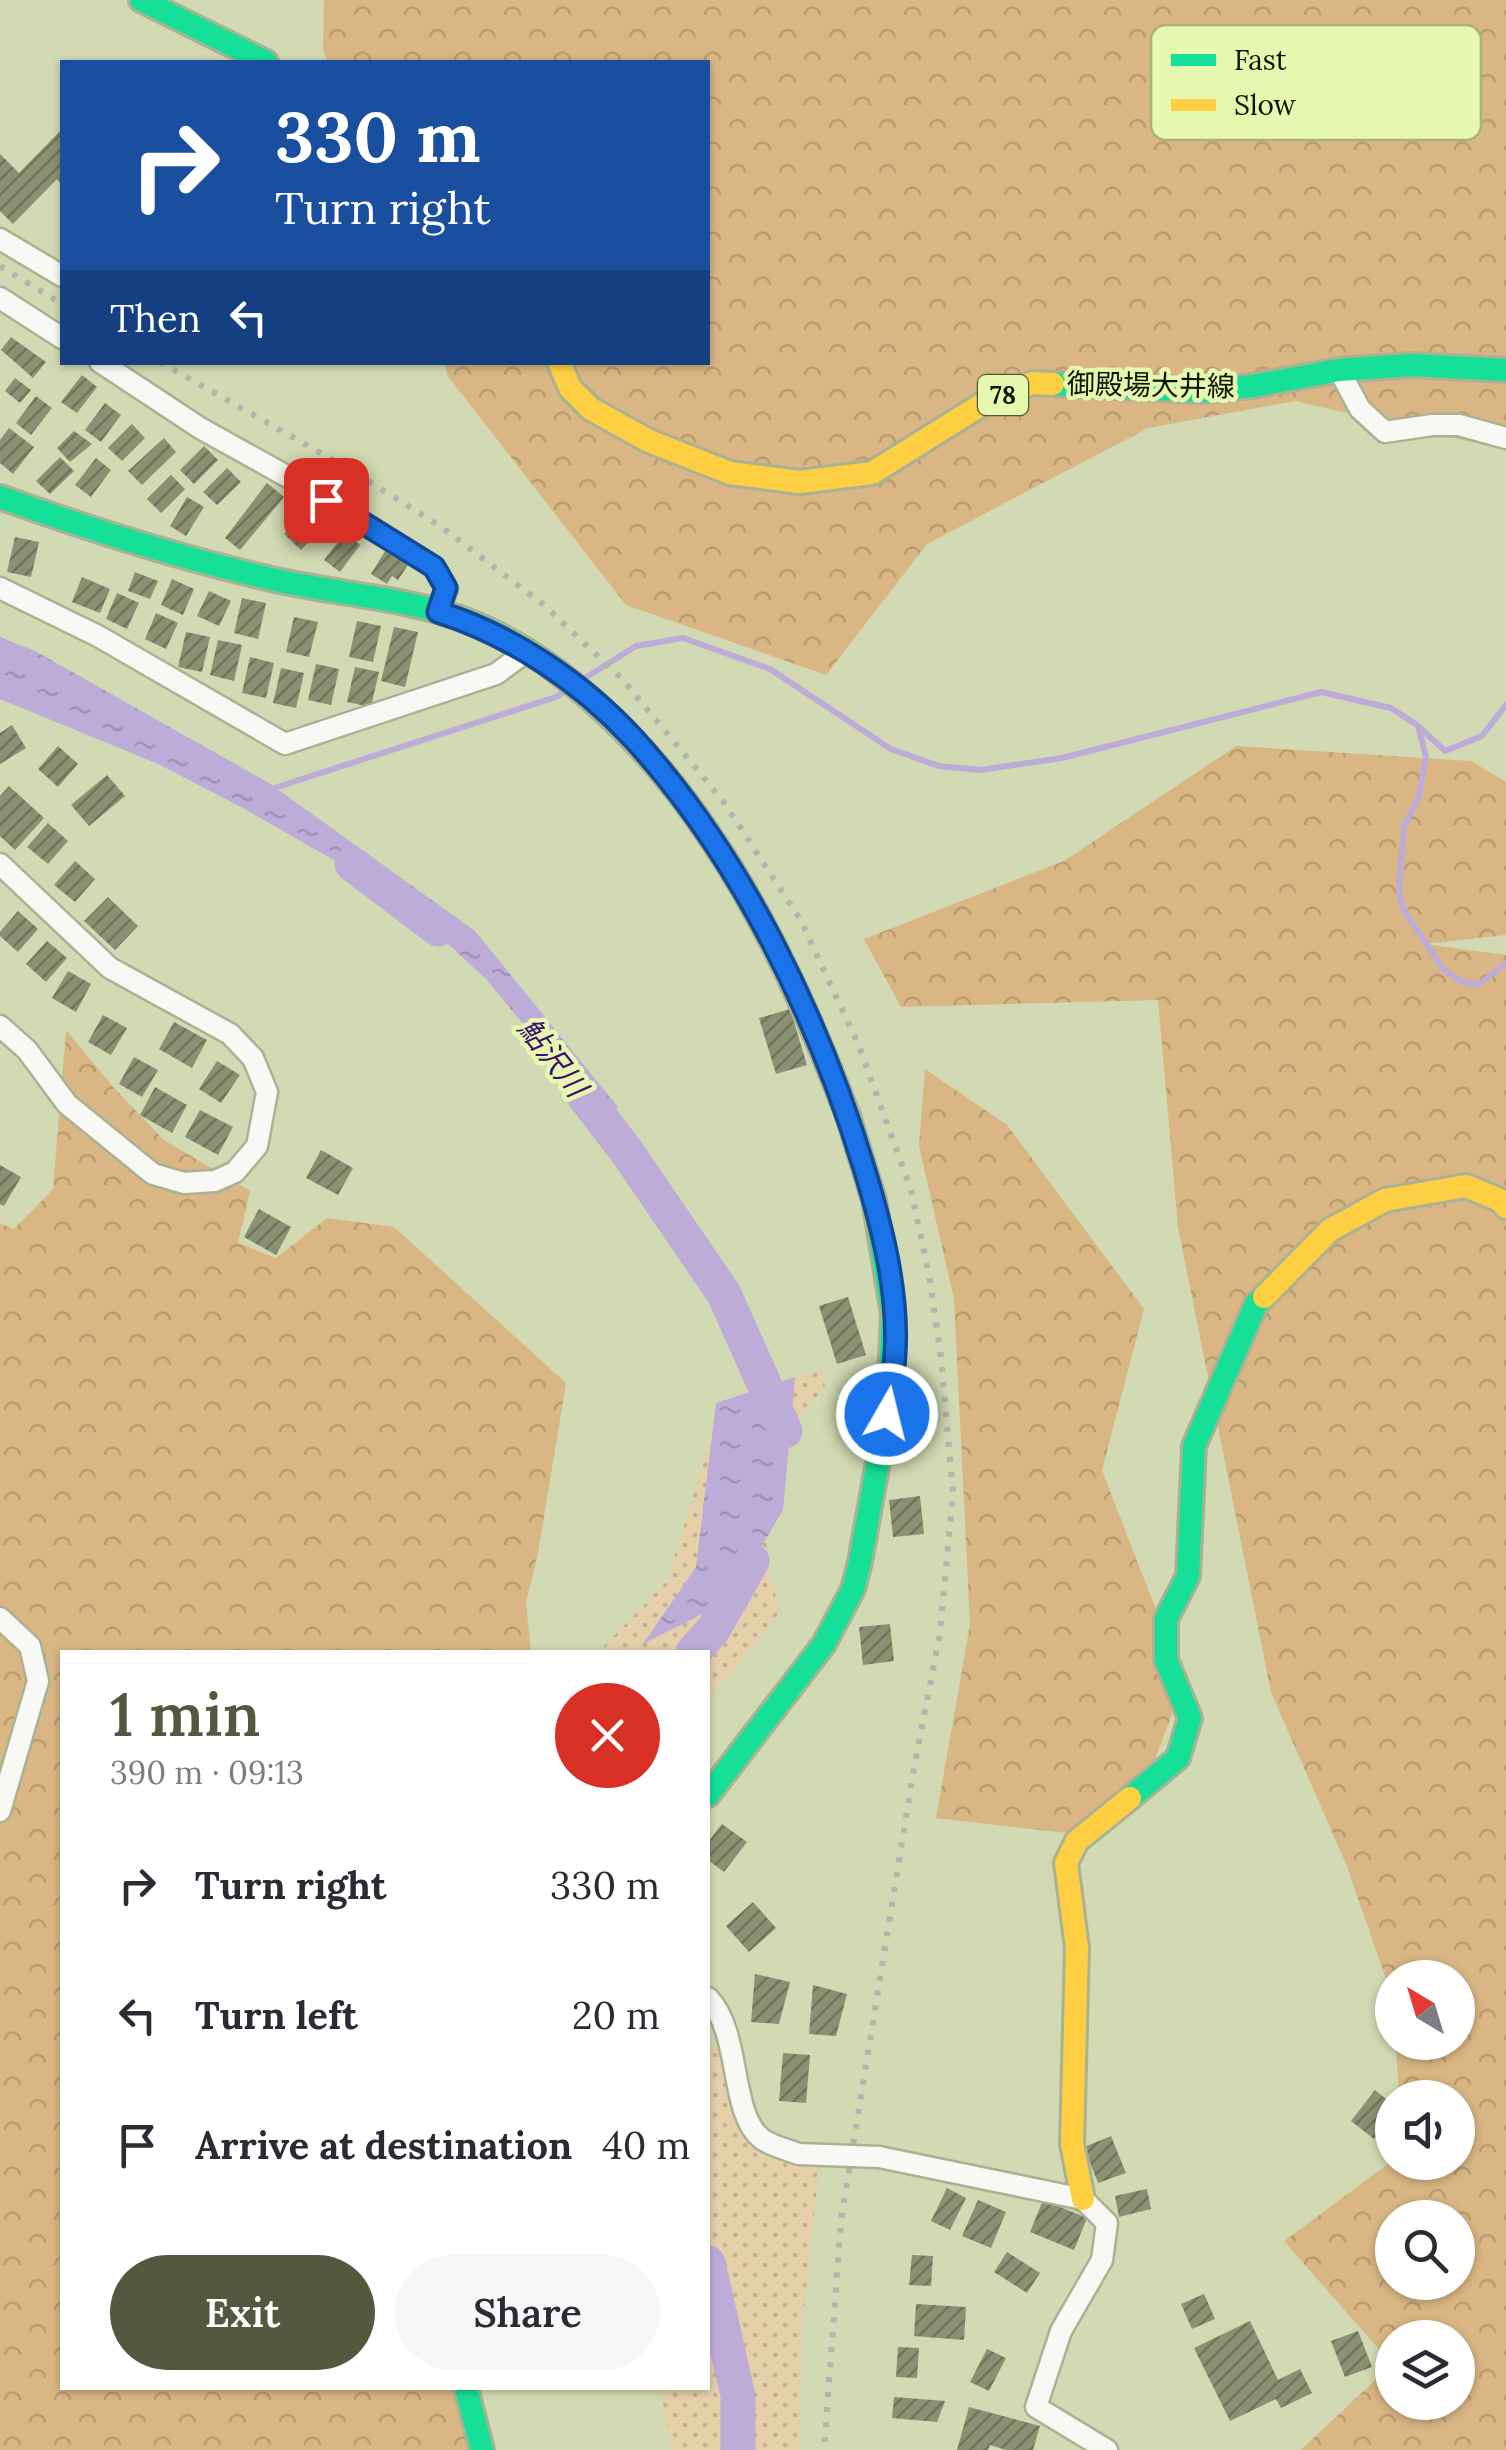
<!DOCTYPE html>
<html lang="en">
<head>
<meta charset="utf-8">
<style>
  :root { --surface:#fff; --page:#f7f7f7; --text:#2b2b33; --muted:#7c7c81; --accent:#53593f }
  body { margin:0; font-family:Lora,"Noto Sans JP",serif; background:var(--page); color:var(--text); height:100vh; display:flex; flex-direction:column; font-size:38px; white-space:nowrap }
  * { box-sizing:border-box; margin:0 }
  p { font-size:32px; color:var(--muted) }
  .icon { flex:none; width:55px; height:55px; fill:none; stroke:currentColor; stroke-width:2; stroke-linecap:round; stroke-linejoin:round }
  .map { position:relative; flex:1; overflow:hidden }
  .panel { position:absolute; left:60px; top:1650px; width:650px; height:740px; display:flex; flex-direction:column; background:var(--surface); border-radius:0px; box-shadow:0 2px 8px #0004 }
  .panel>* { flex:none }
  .top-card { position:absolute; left:60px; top:60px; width:650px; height:305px; border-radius:0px; box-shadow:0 2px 8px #0004; background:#1a4fa0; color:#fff; overflow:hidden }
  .needle { width:65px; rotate:322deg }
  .fabs { position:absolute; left:1375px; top:1960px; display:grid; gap:20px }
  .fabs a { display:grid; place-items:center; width:100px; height:100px; border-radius:50%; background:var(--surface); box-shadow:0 2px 8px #0004; font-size:50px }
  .pin { position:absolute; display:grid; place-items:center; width:85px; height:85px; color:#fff; margin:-42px; border-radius:20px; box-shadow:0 5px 15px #0006 }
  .me { position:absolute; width:110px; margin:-55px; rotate:8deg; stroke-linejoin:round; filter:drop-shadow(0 0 8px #0008) }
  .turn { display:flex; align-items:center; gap:35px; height:210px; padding:0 50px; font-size:45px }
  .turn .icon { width:130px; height:130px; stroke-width:2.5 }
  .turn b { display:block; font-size:70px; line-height:85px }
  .then { display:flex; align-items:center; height:95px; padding:0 50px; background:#0003; gap:20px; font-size:38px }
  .round { display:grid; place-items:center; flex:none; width:105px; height:105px; border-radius:52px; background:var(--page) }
  .head { display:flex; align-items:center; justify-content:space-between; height:170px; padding:0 50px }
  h1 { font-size:60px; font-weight:600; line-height:75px; color:var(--accent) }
  .button { display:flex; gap:20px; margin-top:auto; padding:20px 50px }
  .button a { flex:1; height:115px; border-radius:60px; background:var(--accent); color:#fff; font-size:40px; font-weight:600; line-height:115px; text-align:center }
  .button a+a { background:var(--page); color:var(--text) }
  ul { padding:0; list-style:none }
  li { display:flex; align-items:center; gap:30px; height:130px; padding:0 50px }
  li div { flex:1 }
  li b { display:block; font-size:38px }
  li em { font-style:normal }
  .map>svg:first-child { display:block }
  .green { fill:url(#green-dots) }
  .forest { fill:url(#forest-crowns); fill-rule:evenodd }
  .water { fill:url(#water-ripples) }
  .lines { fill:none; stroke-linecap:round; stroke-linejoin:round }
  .stream { stroke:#bdacd8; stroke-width:6 }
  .river { stroke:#bdacd8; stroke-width:35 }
  .building { fill:url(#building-hatch) }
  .street-casing { stroke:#aab293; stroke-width:25 }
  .fast-casing { stroke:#aab293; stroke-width:28 }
  .slow-casing { stroke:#aab293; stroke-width:28 }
  .street { stroke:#f8f9f4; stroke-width:20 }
  .fast { stroke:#16e098; stroke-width:22 }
  .slow { stroke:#ffcf43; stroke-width:22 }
  .rail { stroke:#b3b5ac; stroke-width:6; stroke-dasharray:5 10; stroke-linecap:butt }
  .street-bridge-casing { stroke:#aab293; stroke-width:25; stroke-linecap:butt }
  .street-bridge { stroke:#f8f9f4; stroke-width:20 }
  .route-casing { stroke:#114b97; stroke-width:25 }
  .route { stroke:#1a73e8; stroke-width:18 }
  .labels { text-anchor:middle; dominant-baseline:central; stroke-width:9; stroke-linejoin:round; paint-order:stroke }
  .shield { fill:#e6f8b0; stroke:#505835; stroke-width:2.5 }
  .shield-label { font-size:25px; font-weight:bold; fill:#0f1400 }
  .street-label { font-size:28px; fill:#0f1400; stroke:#e6f8b0 }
  .water-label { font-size:30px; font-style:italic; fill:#3e116e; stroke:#e6f8b0 }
  .key { fill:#e6f8b0; stroke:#a6b47b; stroke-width:2.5 }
  .key-label { font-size:28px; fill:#0f1400 }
</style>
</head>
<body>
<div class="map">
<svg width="1506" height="2450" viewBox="0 0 1506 2450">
  <defs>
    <pattern id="green-dots" width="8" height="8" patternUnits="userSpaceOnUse" patternTransform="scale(2.5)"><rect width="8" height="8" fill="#e6d0aa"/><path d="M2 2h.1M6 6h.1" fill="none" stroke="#c4b290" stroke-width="1.8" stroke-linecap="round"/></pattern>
    <pattern id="forest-crowns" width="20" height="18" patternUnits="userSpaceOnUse" patternTransform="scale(2.5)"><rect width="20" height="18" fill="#d9b683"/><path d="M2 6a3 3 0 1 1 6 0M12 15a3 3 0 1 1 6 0" fill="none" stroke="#b99c6f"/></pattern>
    <pattern id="water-ripples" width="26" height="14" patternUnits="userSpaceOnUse" patternTransform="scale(2.5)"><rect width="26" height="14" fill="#bdacd8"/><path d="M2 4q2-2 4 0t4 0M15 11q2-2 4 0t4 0" fill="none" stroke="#a193b8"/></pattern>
    <pattern id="building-hatch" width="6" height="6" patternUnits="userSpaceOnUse" patternTransform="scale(2.5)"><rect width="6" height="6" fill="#8a9172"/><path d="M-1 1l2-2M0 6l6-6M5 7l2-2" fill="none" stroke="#6f755b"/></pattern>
  </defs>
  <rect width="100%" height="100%" fill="#d1dab3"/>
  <!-- green -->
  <g class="green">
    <polygon points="823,1369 825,1388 795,1422 765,1555 780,1613 708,1701 708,1652 598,1652 667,1581 722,1401"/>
    <polygon points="728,2035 760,2138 820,2160 802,2326 800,2450 671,2450 660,2388 708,2388 708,2049"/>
  </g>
  <!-- forest -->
  <g class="forest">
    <polygon points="324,0 1506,0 1506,450 1295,401 1148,428 927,544 826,675 626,605 447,375 445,363 708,362 708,62 328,62 323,49"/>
    <path d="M1236 746 1471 761 1506 782V935L1425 944 1506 955V2450H1301L1392 2364 1284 2241 1392 2161 1458 2162V2098L1399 2097 1396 2043 1458 2042V1978H1392V1996L1346 1864 1271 1692 1178 1227 1158 1000 901 1007 864 939 1064 861ZM1392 2218H1458V2282H1392ZM1392 2338H1458V2402H1392Z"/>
    <polygon points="66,1030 114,1088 164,1140 250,1191 238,1243 276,1258 327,1218 394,1227 566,1383 538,1553 526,1602 531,1652 62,1652 62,2388 455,2388 472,2450 0,2450 0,1223 14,1229 53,1189"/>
    <polygon points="925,1069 1007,1125 1144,1309 1102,1470 1156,1610 1172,1714 1147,1781 1075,1834 936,1818 970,1624 954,1299 919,1146"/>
  </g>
  <!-- water -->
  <g class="water">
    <polygon points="0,637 35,651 269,783 475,931 618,1107 609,1128 486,979 395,895 241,807 158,764 0,699"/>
    <polygon points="795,1377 783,1510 730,1600 643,1644 696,1567 716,1403"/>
  </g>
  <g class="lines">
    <!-- stream -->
    <g class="stream">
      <polyline points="582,680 636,646 683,638 770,669 891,749 939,766 980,770 1062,758 1321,692 1391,708 1417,725 1445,751 1482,736 1506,705"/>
      <polyline points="1418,726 1426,757 1419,796 1404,826 1399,889 1403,909 1443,969 1460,981 1478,985 1506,963"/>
      <polyline points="271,789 556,697 567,690"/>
    </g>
    <!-- river -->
    <g class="river">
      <polyline points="352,864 438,929"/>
      <polyline points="581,1092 627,1152 724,1294 785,1431"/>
      <polyline points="693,1652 713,1630 752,1561"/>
      <polyline points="708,2263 738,2396 738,2450"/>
    </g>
  </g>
  <!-- building -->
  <g class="building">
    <polygon points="62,129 62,185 57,179 13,224 0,211 0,154 19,173"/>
    <polygon points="11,337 46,362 33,378 1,350"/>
    <polygon points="82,375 97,387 77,413 61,402"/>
    <polygon points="15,378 31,390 20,403 5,391"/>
    <polygon points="36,396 52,408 31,435 16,423"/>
    <polygon points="105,403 121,415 101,442 85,430"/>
    <polygon points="132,424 145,438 122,461 108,448"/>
    <polygon points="9,428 34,447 13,474 0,463 0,440"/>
    <polygon points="74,431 92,444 70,462 57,448"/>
    <polygon points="164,438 176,452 142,485 128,471"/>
    <polygon points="204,446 218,460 194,484 180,470"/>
    <polygon points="60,457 74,471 50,494 36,481"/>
    <polygon points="96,458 111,470 91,497 75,485"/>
    <polygon points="227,468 241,482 217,505 203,492"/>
    <polygon points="171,475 185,489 161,513 147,499"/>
    <polygon points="267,483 284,497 240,550 225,538"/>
    <polygon points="187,497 204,507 186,536 170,526"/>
    <polygon points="309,507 326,524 301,550 284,534"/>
    <polygon points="345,533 360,545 340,572 324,560"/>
    <polygon points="15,537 39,542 31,577 7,572"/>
    <polygon points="385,551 408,565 398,580 392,576 387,584 371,574"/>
    <polygon points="135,572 158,581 150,599 128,591"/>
    <polygon points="82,577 110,589 100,613 72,602"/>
    <polygon points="172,579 194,589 183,615 161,605"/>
    <polygon points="209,591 231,601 219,626 197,616"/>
    <polygon points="117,593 139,603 127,629 106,619"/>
    <polygon points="242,598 266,603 258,639 234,633"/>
    <polygon points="156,613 178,623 166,649 145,639"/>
    <polygon points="294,617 318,622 309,657 286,652"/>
    <polygon points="357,621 381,626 373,662 349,657"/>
    <polygon points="394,627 418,632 405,687 381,681"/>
    <polygon points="186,632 210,637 202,672 178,667"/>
    <polygon points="218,640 242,645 234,681 210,675"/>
    <polygon points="250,657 274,663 266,698 242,693"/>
    <polygon points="316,664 339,669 331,705 308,700"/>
    <polygon points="355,667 379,672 371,707 347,702"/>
    <polygon points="281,668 304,673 296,708 273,703"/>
    <polygon points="12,725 26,748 0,764 0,733"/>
    <polygon points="58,746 78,764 58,787 38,769"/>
    <polygon points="107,775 125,796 89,826 71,805"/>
    <polygon points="9,786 44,818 15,850 0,836 0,796"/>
    <polygon points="48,823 68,841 48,864 27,847"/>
    <polygon points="75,861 95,879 75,902 54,885"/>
    <polygon points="108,897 138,926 115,950 84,921"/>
    <polygon points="18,911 38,929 18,952 0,936 0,932"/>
    <polygon points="47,941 67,958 46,982 26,964"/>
    <polygon points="68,971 91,984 76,1012 52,998"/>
    <polygon points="790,1009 807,1065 776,1074 759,1018"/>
    <polygon points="103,1015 127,1028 111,1055 88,1042"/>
    <polygon points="174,1022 207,1040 192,1068 159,1049"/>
    <polygon points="134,1057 158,1070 142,1097 119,1084"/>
    <polygon points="217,1061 240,1075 221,1103 199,1089"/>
    <polygon points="155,1087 187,1105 172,1133 140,1115"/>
    <polygon points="200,1110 233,1127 218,1155 185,1137"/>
    <polygon points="321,1150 353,1168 338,1195 306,1178"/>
    <polygon points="0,1165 21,1177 4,1206 0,1204"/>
    <polygon points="259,1209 291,1227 276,1255 244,1237"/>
    <polygon points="848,1297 866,1355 837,1364 819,1306"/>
    <polygon points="920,1496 924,1534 893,1537 889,1500"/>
    <polygon points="890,1624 894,1661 863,1665 859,1627"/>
    <polygon points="722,1824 747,1842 724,1872 708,1860 708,1842"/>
    <polygon points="753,1902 776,1928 749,1952 726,1926"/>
    <polygon points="755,1974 790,1982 779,2024 751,2022"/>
    <polygon points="813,1985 847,1994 836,2036 809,2034"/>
    <polygon points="783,2053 810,2055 806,2103 779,2101"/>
    <polygon points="1375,2090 1392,2104 1392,2115 1374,2139 1351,2121"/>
    <polygon points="1111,2136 1126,2173 1098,2183 1084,2147"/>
    <polygon points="947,2188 966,2198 950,2230 931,2221"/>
    <polygon points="1147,2189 1151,2209 1119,2217 1115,2196"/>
    <polygon points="978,2200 1006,2212 991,2248 962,2236"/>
    <polygon points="1043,2200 1087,2218 1074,2250 1030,2232"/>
    <polygon points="1007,2252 1040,2273 1027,2293 994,2272"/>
    <polygon points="912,2255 933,2256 931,2286 909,2285"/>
    <polygon points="1204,2294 1215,2319 1192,2329 1181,2304"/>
    <polygon points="916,2304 966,2307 964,2340 914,2336"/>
    <polygon points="1250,2321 1278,2380 1300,2369 1312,2393 1281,2408 1276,2399 1230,2421 1194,2348"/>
    <polygon points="1358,2331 1372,2367 1345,2377 1331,2341"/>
    <polygon points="898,2347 919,2348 917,2378 896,2377"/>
    <polygon points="987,2349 1006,2358 989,2391 970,2382"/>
    <polygon points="894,2397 945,2401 937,2422 892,2418"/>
    <polygon points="969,2407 1040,2426 1033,2450 1006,2450 990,2445 988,2450 957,2450"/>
  </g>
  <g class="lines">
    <!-- street casing -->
    <g class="street-casing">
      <g id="street">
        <polyline points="0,239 62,276"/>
        <polyline points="0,298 62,338"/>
        <polyline points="100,362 200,428 297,482 434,567 447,589 438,612"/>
        <polyline points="1339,370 1360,409 1385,432 1432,425 1459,425 1506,438"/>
        <polyline points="0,588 98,636 285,744 496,674 526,652"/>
        <polyline points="0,864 110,968 230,1034 253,1058 267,1092 257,1146 235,1172 215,1181 184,1183 153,1174 67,1104 27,1050 0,1026"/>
        <polyline points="0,1618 30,1646 38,1681 0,1811"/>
        <path d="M708 1998C742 2033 729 2114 762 2139 771 2146 788 2150 799 2154"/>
        <polyline points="879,2157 1083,2199 1107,2223 1102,2260 1061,2331 1036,2407 1107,2450"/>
      </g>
    </g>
    <!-- fast casing -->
    <g class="fast-casing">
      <g id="fast">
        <polyline points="141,0 266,62"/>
        <polyline points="1053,384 1203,391 1253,386 1339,370 1412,365 1506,370"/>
        <path d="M0 497C86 528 174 556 263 577 327 593 395 596 457 617 532 643 594 697 647 755"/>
        <polyline points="708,1795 824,1644 853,1589 860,1562 889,1401 893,1314 874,1200 848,1116"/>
        <polyline points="1130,1798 1178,1758 1190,1718 1166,1660 1166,1619 1188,1576 1194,1446 1256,1304 1264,1297"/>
        <polyline points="466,2388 482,2450"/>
      </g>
    </g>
    <!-- slow casing -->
    <g class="slow-casing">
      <g id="slow">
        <polyline points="559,362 570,388 591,409 649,441 730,473 799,482 872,473 989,400 1033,383 1053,384"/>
        <path d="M647 755C738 856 800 990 848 1116"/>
        <polyline points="1264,1297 1330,1230 1385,1200 1466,1186 1500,1200 1506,1207"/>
        <polyline points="1083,2199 1072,2144 1077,1948 1066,1863 1077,1841 1130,1798"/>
      </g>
    </g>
    <!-- street -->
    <use href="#street" class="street"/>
    <!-- fast -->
    <use href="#fast" class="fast"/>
    <!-- slow -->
    <use href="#slow" class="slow"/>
    <!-- rail -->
    <g class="rail">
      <polyline points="0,266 62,304"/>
      <polyline points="160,362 349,469 440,526 544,605 623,680 723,801 800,919 859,1046 911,1190 929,1275 941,1357 953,1493 940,1633 914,1768 841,2220 824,2450"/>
    </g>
    <!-- street-bridge casing -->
    <g class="street-bridge-casing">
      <polyline id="street-bridge" points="799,2154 879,2157"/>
    </g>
    <!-- street-bridge -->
    <use href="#street-bridge" class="street-bridge"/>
  </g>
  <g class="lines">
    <!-- route casing -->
    <g class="route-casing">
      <path id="route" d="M326 500 434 567 446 588 438 612C511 635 580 681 633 738 740 855 818 1017 864 1168 882 1227 899 1292 895 1354 894 1374 890 1394 887 1414"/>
    </g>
    <!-- route -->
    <use href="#route" class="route"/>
  </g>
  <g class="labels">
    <!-- shield labels -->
    <rect class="shield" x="978" y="375" width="50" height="40" rx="8"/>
    <g class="shield-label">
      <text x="1003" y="395">78</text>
    </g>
    <!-- street labels -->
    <g class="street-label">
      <text transform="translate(1151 385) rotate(1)">御殿場大井線</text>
    </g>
    <!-- water labels -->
    <g class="water-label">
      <text transform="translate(553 1057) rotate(52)">鮎沢川</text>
    </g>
  </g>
  <!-- legend -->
  <rect x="1151" y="25" width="330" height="115" rx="15" class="key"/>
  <rect x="1171" y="54" width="45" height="12" fill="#16e098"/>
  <rect x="1171" y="99" width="45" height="12" fill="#ffcf43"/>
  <g class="key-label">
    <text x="1234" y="70">Fast</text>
    <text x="1234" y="115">Slow</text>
  </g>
</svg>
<div class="fabs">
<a><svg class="needle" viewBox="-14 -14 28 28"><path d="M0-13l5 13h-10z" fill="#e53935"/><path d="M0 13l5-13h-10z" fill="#7c7c81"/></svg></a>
<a><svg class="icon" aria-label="sound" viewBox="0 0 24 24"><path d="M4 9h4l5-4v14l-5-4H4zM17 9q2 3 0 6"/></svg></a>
<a><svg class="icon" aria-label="search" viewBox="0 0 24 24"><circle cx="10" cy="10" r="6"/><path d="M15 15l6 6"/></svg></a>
<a><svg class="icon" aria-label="layers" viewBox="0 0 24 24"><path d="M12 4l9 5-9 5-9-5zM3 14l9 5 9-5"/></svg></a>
</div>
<div class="pin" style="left:326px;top:500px;background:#d93025"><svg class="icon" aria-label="arrive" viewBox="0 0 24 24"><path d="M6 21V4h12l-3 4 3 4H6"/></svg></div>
<svg class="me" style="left:887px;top:1414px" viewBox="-20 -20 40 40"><circle r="17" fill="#1a73e8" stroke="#fff" stroke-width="3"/><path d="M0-11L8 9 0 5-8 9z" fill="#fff"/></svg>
<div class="top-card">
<div class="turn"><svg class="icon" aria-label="right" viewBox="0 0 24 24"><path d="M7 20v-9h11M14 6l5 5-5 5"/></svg><div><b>330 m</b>Turn right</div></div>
<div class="then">Then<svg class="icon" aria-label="left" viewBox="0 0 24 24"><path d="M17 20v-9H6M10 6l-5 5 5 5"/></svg></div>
</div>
<section class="panel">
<div class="head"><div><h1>1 min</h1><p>390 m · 09:13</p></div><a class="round" style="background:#d93025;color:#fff"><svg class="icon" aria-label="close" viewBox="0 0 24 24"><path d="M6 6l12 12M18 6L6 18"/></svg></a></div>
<ul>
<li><svg class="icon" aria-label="right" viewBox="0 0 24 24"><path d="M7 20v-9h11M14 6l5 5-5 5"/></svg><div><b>Turn right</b></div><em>330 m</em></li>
<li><svg class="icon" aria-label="left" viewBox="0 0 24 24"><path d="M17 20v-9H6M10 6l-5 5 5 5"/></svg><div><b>Turn left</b></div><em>20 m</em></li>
<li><svg class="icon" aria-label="arrive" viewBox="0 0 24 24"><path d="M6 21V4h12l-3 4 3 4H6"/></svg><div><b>Arrive at destination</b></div><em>40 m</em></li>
</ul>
<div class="button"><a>Exit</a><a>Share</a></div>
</section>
</div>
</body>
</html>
